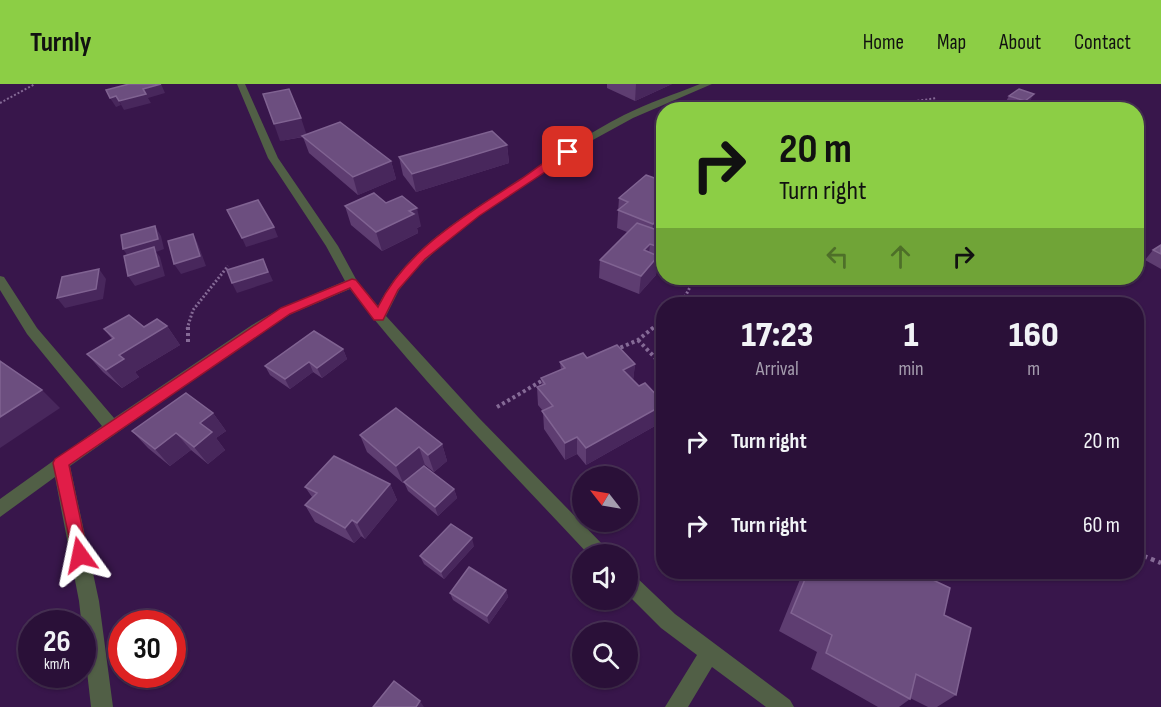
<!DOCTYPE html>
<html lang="en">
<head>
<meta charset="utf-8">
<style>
  :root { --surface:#2a1038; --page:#361e43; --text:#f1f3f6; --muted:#a59dae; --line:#463053; --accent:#8cce45 }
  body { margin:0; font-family:"Sofia Sans Condensed",sans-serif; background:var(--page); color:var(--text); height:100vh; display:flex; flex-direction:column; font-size:22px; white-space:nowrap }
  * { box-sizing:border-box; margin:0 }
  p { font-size:20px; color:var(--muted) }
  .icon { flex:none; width:33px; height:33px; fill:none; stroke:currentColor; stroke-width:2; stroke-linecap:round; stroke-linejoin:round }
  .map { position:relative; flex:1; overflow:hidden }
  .sheet { position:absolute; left:656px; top:213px; width:488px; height:282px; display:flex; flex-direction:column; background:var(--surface); border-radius:24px; box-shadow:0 2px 4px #0004,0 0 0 2px var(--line) }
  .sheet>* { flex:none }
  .banner { position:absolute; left:656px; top:18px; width:488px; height:183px; border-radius:24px; box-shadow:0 2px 4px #0004,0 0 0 2px var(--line); background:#8cce45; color:#111; overflow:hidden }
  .needle { width:39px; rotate:301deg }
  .tools { position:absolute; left:572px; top:382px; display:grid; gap:12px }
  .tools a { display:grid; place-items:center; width:66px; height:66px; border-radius:50%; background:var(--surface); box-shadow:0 2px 4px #0004,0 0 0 2px var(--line); font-size:30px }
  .speed { position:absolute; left:18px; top:526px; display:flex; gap:12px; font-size:30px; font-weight:700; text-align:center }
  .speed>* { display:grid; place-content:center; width:78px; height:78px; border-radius:50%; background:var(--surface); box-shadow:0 2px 4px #0004,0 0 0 2px var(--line); line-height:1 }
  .speed small { font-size:15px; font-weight:400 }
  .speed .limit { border:9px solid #d22; background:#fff; color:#111 }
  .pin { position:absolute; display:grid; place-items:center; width:51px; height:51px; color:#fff; margin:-26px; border-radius:12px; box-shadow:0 3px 9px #0006 }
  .me { position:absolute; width:66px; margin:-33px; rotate:348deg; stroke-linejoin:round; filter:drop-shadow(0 0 4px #0008) }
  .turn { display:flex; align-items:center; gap:21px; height:126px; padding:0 24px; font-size:27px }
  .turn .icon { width:78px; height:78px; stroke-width:2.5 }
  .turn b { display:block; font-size:42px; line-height:51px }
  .lanes { display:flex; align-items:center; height:57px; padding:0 24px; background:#0003; justify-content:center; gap:30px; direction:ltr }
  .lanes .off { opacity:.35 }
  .eta { display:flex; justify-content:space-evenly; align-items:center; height:102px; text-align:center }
  .eta b { font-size:36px; font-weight:800; line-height:42px }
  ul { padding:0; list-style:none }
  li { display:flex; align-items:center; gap:18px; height:84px; padding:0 24px }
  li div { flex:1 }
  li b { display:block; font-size:22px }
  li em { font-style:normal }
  header { display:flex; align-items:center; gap:36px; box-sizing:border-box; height:84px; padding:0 30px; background:var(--accent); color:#111 }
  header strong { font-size:28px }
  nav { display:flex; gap:33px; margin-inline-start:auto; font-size:21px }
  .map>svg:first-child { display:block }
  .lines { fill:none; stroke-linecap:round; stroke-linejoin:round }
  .path-far3 { stroke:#856a96; stroke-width:2; stroke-dasharray:2 2; stroke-linecap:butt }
  .path-far2 { stroke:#856a96; stroke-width:3; stroke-dasharray:2 2; stroke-linecap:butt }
  .path-far1 { stroke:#856a96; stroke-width:4; stroke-dasharray:3 3; stroke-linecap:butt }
  .path { stroke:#856a96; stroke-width:4.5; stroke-dasharray:4 4; stroke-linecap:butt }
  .minor { fill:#515f46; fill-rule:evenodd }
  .wall { fill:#5e3d71 }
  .shaded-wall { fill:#48275c }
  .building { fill:#6c4e7f; stroke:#806392; stroke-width:1.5 }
  .route { fill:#e11d48; stroke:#92132f; stroke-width:1.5 }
</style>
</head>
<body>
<header>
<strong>Turnly</strong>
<nav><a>Home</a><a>Map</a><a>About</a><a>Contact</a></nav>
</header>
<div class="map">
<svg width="1161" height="623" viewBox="0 0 1161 623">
  <rect width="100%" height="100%" fill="#38164b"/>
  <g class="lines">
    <!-- path-far3 -->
    <g class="path-far3">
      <polyline points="0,19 35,0"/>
      <polyline points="854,26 937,14"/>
    </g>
    <!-- path-far2 -->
    <g class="path-far2">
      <polyline points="681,220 695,194"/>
      <polyline points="187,245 193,226 228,182"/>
      <polyline points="652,245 663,236"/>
    </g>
    <!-- path-far1 -->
    <g class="path-far1">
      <polyline points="188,243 188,258"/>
      <polyline points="638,256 663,282"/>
      <polyline points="615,266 638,256 654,243"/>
      <polyline points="497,323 545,295"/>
    </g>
    <!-- path -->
    <polyline class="path" points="1136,469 1161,479"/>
    <!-- minor -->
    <g class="minor">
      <path d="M237 0H245L278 74 338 162 357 197 378 222C406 165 467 130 519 96 553 73 587 50 624 31 648 19 675 10 700 0H712L633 34 591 57 480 131 445 158 413 188 399 206 386 232 479 334 607 465 610 471H589C508 384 423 299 350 205L291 230 262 247 70 382 99 517 113 623H91L79 517 55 393 0 433V415L102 342 27 250 0 206V192L4 193 37 244 114 334 252 241 281 224 345 197 326 162 268 74Z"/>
      <polygon points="627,488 634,491 675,530 790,616 794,623 766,623 712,583 688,623 665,623 697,571 661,544 627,510"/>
    </g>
  </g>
  <!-- wall -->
  <g class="wall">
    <polygon points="607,0 672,0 635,17 607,4"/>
    <polygon points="1009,12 1029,19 1021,26 1017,26 1004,21"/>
    <polygon points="307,50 391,77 396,95 358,111 309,69 303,53 280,57"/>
    <polygon points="663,60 663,86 656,84 657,66"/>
    <polygon points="507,61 509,79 416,108 403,91 399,73"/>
    <polygon points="663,97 663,147 662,148 663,148 663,176 658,175 656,191 639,210 599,194 600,176 627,148 617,144 619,114"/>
    <polygon points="386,119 421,142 417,144 418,149 382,167 351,141 345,122"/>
    <polygon points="1161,161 1161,185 1145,176 1153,166"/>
    <polygon points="167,242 180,261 135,288 139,293 122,304 103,288 87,270 112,255 104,245"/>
    <polygon points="343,265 347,275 322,294 313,288 290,305 270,291 265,282"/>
    <polygon points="587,274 635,280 633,296 662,338 586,381 577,370 565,376 544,345 543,327 538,321 537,303 542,301 541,294 561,286 560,278"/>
    <polygon points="213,329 226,347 216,354 225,366 208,380 191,366 170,382 148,364 132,347"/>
    <polygon points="360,351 442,360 447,377 434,388 425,381 403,399 367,368"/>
    <polygon points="404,398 454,405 457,414 438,432 408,407"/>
    <polygon points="390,400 397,416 365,455 361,452 354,459 315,438 305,421 312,413 305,403"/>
    <polygon points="474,462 444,495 424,480 420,472"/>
    <polygon points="803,488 916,488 944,531 956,611 937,623 928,623 910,614 910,615 899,623 878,623 811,585 817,568 779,547"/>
    <polygon points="506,506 508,513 489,540 453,516 450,509"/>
  </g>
  <!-- shaded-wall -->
  <g class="shaded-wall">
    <polygon points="161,0 165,9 148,14 151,19 124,26 119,17 143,5"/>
    <polygon points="636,0 672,0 635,17"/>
    <polygon points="1034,10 1029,19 1020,26 1025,17"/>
    <polygon points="116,12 121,21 116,23 110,14"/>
    <polygon points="301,34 307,52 280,57 274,40"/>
    <polygon points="507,61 509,79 416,108 412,90"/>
    <polygon points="391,77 396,95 358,111 353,93"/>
    <polygon points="417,124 421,142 417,144 418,149 382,167 376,148 409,127"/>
    <polygon points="663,130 663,147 651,158 653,140"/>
    <polygon points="155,142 161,152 164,165 156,168 160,173 165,192 135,202 128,192 130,175 123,165"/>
    <polygon points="274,143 278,153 246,163 242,154"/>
    <polygon points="193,150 198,160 206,182 181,190 174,180"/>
    <polygon points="660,156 656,191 639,210 641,192 654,177 656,162"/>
    <polygon points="650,160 648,178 644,166"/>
    <polygon points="263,175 273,197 237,209 232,199"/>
    <polygon points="99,185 106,195 103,215 65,224 57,214"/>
    <polygon points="167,242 180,261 135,288 139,293 122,304 106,286 119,271"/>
    <polygon points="343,265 347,275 322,294 317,284"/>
    <polygon points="309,278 313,288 290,305 285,295"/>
    <polygon points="635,280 633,298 623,286"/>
    <polygon points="42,306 60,324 0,364 0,333"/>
    <polygon points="663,321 662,338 586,381 586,364"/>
    <polygon points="213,329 226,347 216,354 225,366 208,380 194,363 200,339"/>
    <polygon points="176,349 191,366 170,382 155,365"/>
    <polygon points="577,353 577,370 565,376 565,359"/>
    <polygon points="442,360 447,377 434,388 428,371"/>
    <polygon points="419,363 425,381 403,399 396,382"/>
    <polygon points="390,400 397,416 365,455 357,439"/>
    <polygon points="454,405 457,414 438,432 435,423"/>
    <polygon points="352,436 361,452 354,459 345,444"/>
    <polygon points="472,454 474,462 444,495 441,488"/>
    <polygon points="506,506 508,513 489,540 487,532"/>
    <polygon points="420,617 424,623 416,623"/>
  </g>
  <!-- building -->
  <g class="building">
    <polygon points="129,0 161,0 143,5 146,10 119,17 116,12 110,14 106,6"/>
    <polygon points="289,5 301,34 274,40 263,10"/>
    <polygon points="1019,5 1034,10 1025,17 1009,12"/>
    <polygon points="340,38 391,77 353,93 302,52"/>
    <polygon points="492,47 507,61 412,90 399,73"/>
    <polygon points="663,60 663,67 657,66"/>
    <polygon points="646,91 663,97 663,130 653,140 618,126 628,118 619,114"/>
    <polygon points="374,109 386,119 402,112 417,124 409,127 414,130 376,148 345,122"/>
    <polygon points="258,116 274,143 242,154 227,126"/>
    <polygon points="637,139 663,148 663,157 660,156 656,162 650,160 644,166 658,172 641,192 600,176"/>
    <polygon points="155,142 158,155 123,165 121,151"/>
    <polygon points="193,150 200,172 174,180 168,157"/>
    <polygon points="1161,161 1161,170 1153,166"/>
    <polygon points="154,163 159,182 128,192 124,172"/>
    <polygon points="263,175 268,188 232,199 227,186"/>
    <polygon points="99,185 96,205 57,214 62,193"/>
    <polygon points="129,231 144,243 157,235 167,242 119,271 124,275 106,286 87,270 114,254 104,245"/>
    <polygon points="314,247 343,265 317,284 309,278 285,295 265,282"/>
    <polygon points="617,261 635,280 623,286 639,302 645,299 663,318 663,321 586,364 577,353 565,359 542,327 553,322 537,303 545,300 541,294 565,284 560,278 583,269 587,274"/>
    <polygon points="0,277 42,306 0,333"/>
    <polygon points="186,309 213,329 200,339 212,348 194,363 176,349 155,365 132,347"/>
    <polygon points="396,324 442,360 428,371 419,363 396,382 360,351"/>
    <polygon points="334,372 390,400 357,439 352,436 345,444 305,421 317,409 305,403"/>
    <polygon points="424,382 454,405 435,423 404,398"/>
    <polygon points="451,440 472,454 441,488 420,472"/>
    <polygon points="469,483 506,506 487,532 450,509"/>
    <polygon points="808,488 916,488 950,504 944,531 971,544 956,611 916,590 910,615 826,569 832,551 791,529"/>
    <polygon points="394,597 420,617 416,623 373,623"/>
  </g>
  <!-- route -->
  <path class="route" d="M568 65 573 68 572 70 479 132 425 175 398 206 383 236H374L350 204 290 230 69 381 88 471 86 476 80 479 74 476 53 379 55 375 281 224 352 195 356 196 378 223C406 165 469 129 521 95 536 85 552 71 568 65Z"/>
</svg>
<div class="tools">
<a><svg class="needle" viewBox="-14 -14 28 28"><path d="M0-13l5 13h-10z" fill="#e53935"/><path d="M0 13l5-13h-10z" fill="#a59dae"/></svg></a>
<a><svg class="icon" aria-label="sound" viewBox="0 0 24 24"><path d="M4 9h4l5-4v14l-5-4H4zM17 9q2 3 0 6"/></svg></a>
<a><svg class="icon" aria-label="search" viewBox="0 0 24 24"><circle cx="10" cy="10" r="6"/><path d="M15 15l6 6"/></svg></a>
</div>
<div class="speed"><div>26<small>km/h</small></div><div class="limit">30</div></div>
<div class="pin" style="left:568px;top:68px;background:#d93025"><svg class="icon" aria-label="arrive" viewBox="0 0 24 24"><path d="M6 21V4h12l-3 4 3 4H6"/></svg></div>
<svg class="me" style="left:80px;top:471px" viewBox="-20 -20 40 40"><path d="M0-17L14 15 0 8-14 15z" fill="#e11d48" stroke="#fff" stroke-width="4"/></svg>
<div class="banner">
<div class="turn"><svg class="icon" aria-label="right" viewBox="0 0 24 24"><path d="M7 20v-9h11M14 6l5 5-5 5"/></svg><div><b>20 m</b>Turn right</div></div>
<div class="lanes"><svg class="icon off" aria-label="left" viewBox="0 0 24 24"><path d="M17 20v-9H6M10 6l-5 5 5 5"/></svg><svg class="icon off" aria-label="ahead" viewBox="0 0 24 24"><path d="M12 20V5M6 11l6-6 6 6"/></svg><svg class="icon" aria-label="right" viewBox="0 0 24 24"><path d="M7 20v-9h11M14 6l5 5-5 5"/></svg></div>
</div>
<section class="sheet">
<div class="eta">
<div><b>17:23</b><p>Arrival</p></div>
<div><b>1</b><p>min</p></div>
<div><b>160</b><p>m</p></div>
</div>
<ul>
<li><svg class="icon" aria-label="right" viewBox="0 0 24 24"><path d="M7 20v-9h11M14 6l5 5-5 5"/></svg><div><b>Turn right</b></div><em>20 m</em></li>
<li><svg class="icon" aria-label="right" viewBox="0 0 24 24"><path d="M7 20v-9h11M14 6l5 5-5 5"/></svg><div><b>Turn right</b></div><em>60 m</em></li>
</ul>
</section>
</div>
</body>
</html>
